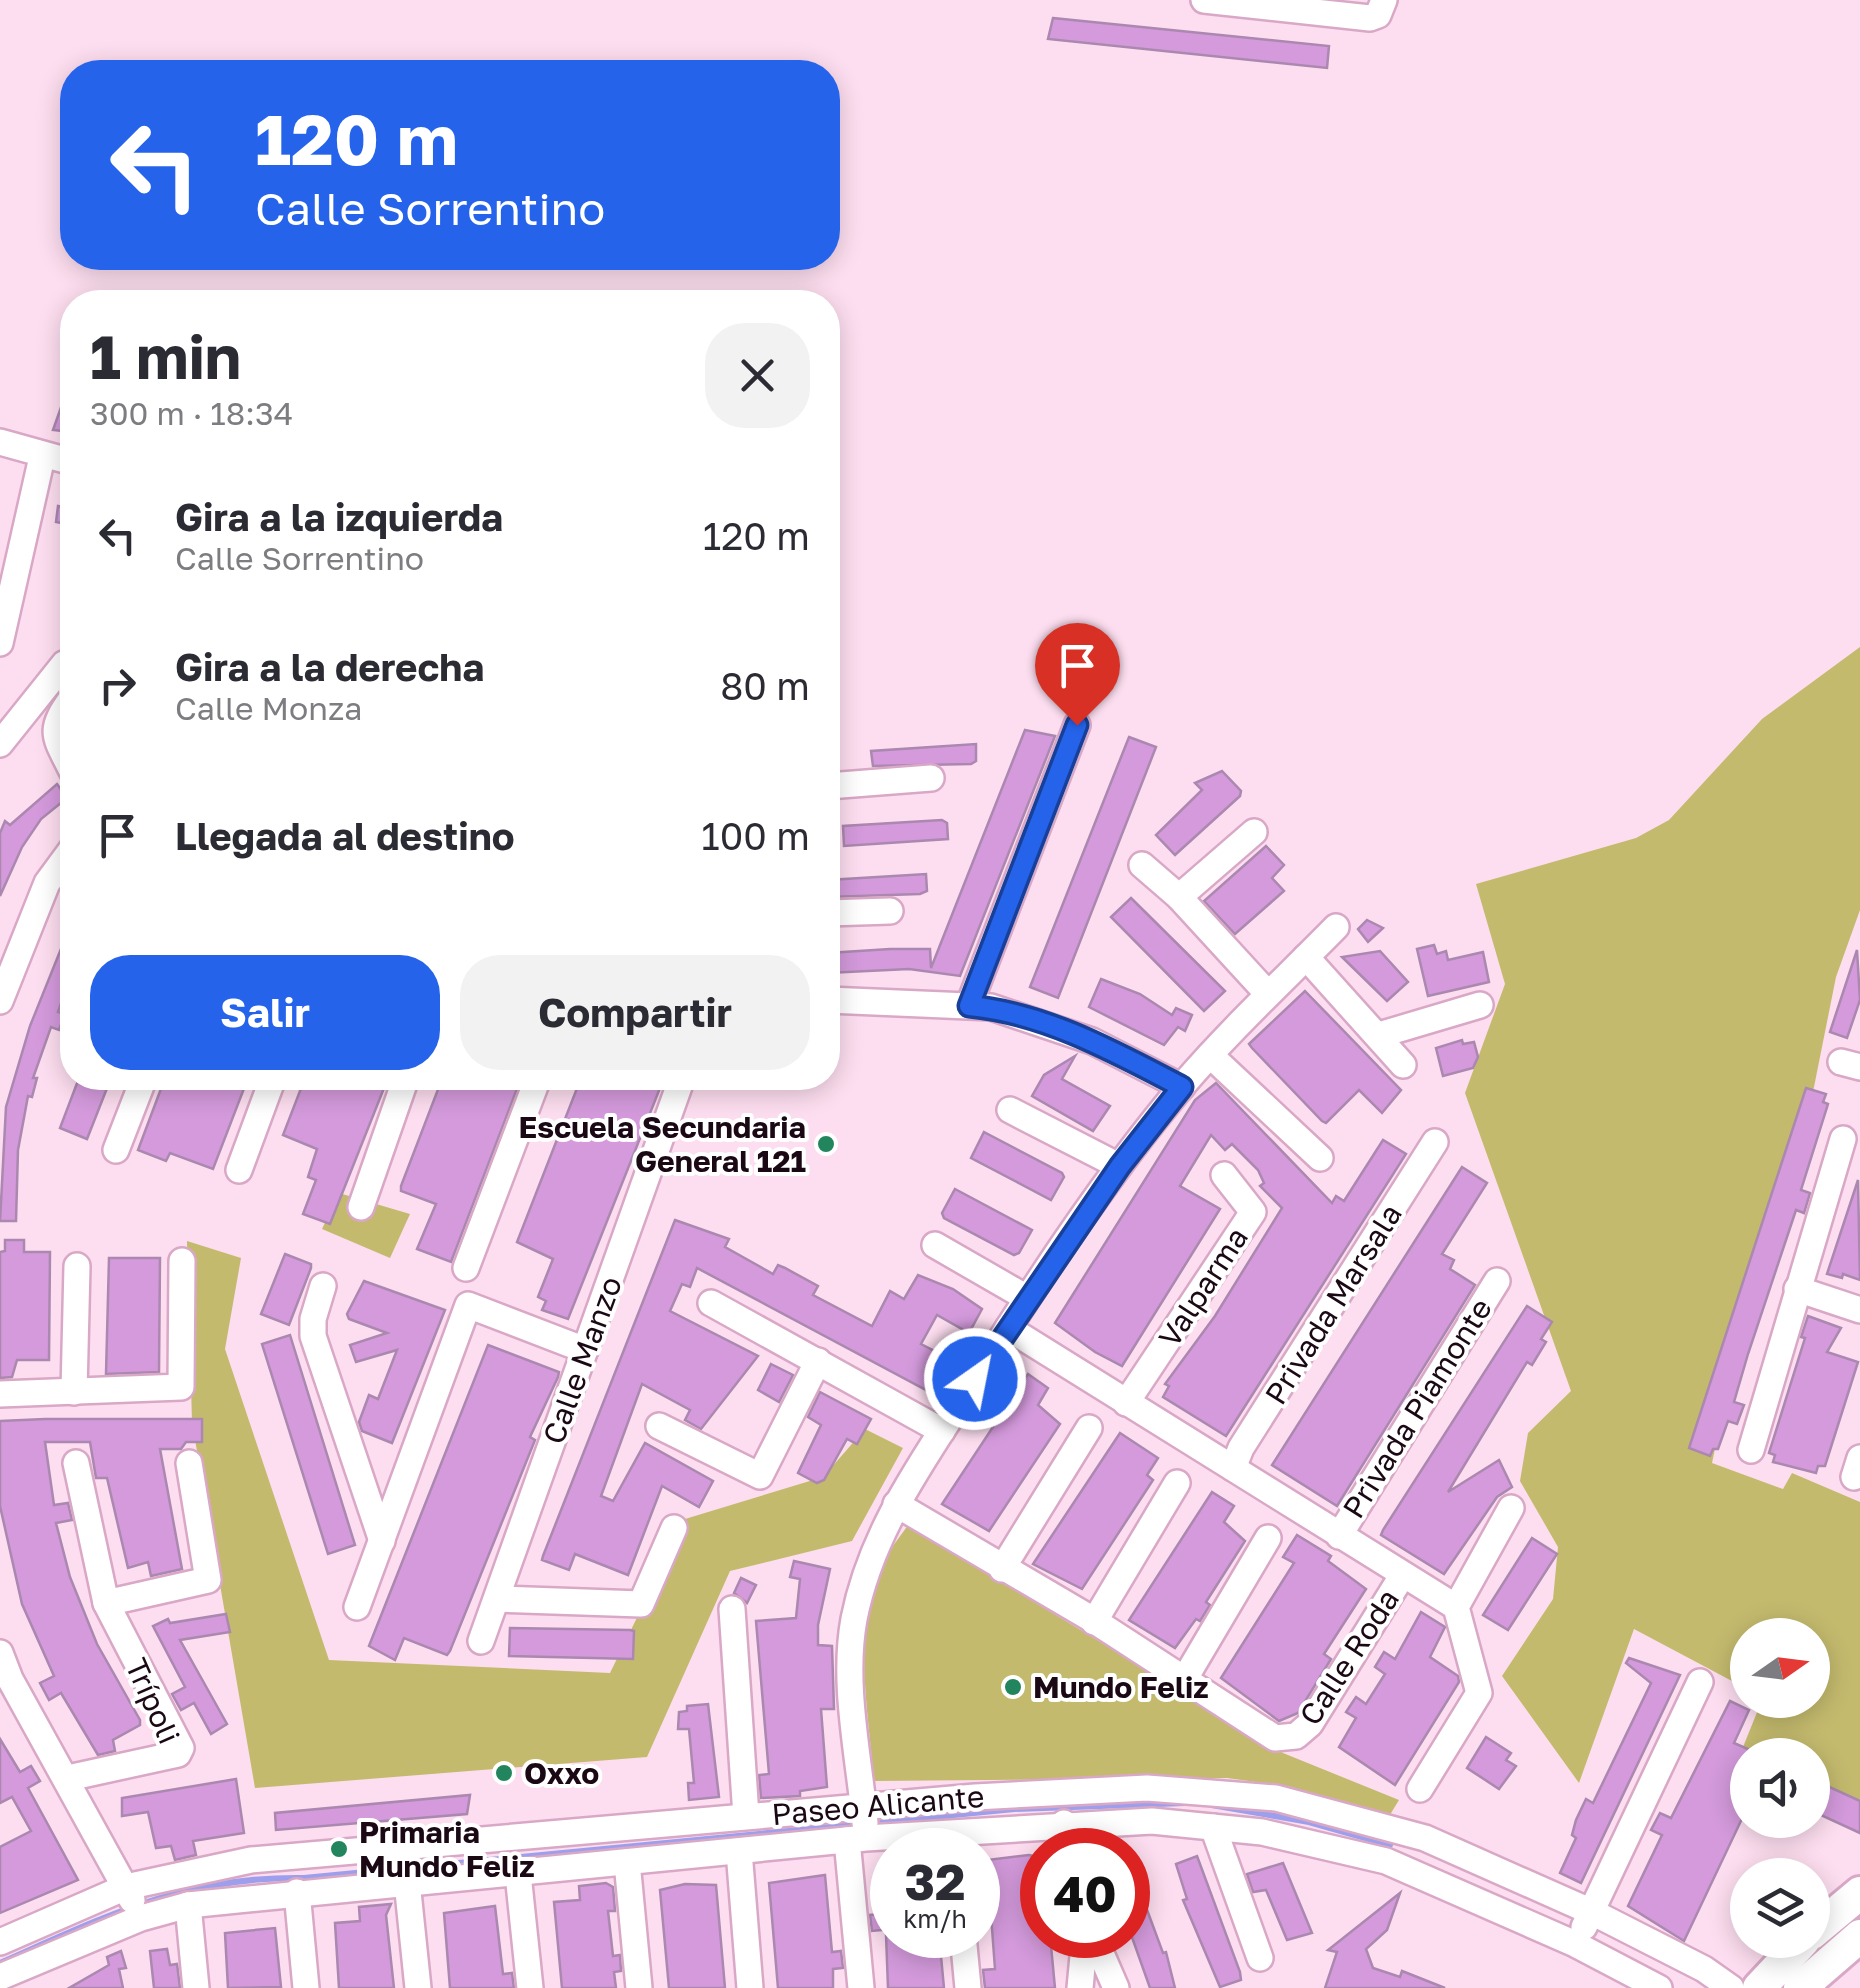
<!DOCTYPE html>
<html lang="es">
<head>
<meta charset="utf-8">
<style>
  :root { --surface:#fff; --page:#f2f2f3; --text:#2b2b33; --muted:#7c7c81; --accent:#2563eb }
  body { margin:0; font-family:"Golos Text",sans-serif; background:var(--page); color:var(--text); height:100vh; display:flex; flex-direction:column; font-size:38px; white-space:nowrap }
  * { box-sizing:border-box; margin:0 }
  p { font-size:32px; color:var(--muted) }
  .icon { flex:none; width:55px; height:55px; fill:none; stroke:currentColor; stroke-width:2; stroke-linecap:round; stroke-linejoin:round }
  .map { position:relative; flex:1; overflow:hidden }
  .details { position:absolute; left:60px; top:290px; width:780px; height:800px; display:flex; flex-direction:column; background:var(--surface); border-radius:40px; box-shadow:0 5px 25px #0003 }
  .details>* { flex:none }
  .hud { position:absolute; left:60px; top:60px; width:780px; height:210px; border-radius:40px; box-shadow:0 5px 25px #0003; background:#2563eb; color:#fff; overflow:hidden }
  .needle { width:65px; rotate:76deg }
  .tools { position:absolute; left:1730px; top:1618px; display:grid; gap:20px }
  .tools a { display:grid; place-items:center; width:100px; height:100px; border-radius:50%; background:var(--surface); box-shadow:0 5px 25px #0003; font-size:50px }
  .speed { position:absolute; left:870px; top:1828px; display:flex; gap:20px; font-size:50px; font-weight:700; text-align:center }
  .speed>* { display:grid; place-content:center; width:130px; height:130px; border-radius:50%; background:var(--surface); box-shadow:0 5px 25px #0003; line-height:1 }
  .speed small { font-size:25px; font-weight:400 }
  .speed .limit { border:15px solid #d22; background:#fff; color:#111 }
  .pin { position:absolute; display:grid; place-items:center; width:85px; height:85px; color:#fff; margin:-102px -42px; border-radius:50% 50% 50% 0; rotate:-45deg; box-shadow:0 0 10px #0007 }
  .pin .icon { rotate:45deg }
  .me { position:absolute; width:110px; margin:-55px; rotate:33deg; stroke-linejoin:round; filter:drop-shadow(0 0 8px #0008) }
  .turn { display:flex; align-items:center; gap:35px; height:210px; padding:0 30px; font-size:45px }
  .turn .icon { width:130px; height:130px; stroke-width:2.5 }
  .turn b { display:block; font-size:70px; line-height:85px }
  .round { display:grid; place-items:center; flex:none; width:105px; height:105px; border-radius:40px; background:var(--page) }
  .head { display:flex; align-items:center; justify-content:space-between; height:170px; padding:0 30px }
  h1 { font-size:60px; font-weight:700; line-height:75px }
  .cta { display:flex; gap:20px; margin-top:auto; padding:20px 30px }
  .cta a { flex:1; height:115px; border-radius:40px; background:var(--accent); color:#fff; font-size:40px; font-weight:700; line-height:115px; text-align:center }
  .cta a+a { background:var(--page); color:var(--text) }
  ul { padding:0; list-style:none }
  li { display:flex; align-items:center; gap:30px; height:150px; padding:0 30px }
  li div { flex:1 }
  li b { display:block; font-size:38px }
  li em { font-style:normal }
  .map>svg:first-child { display:block }
  .green { fill:#c4ba6e }
  .lines { fill:none; stroke-linecap:round; stroke-linejoin:round }
  .stream { stroke:#9d9fec; stroke-width:6 }
  .building { fill:#d49adc; stroke:#aa88af; stroke-width:2.5 }
  .minor-casing { stroke:#d9a8c6; stroke-width:30 }
  .major-casing { stroke:#d9a8c6; stroke-width:38 }
  .minor { stroke:#fff; stroke-width:25 }
  .major { stroke:#fff; stroke-width:32 }
  .route-casing { stroke:#184099; stroke-width:25 }
  .route { stroke:#2563eb; stroke-width:18 }
  .poi-dot { fill:#22855e; stroke:#fff; stroke-width:4 }
  .labels { text-anchor:middle; dominant-baseline:central; stroke-width:8; stroke-linejoin:round; paint-order:stroke }
  .poi-label { font-size:30px; font-weight:bold; fill:#1a0914; stroke:#fff; text-anchor:start }
  .street-label { font-size:30px; fill:#1a0914; stroke:#fff }
</style>
</head>
<body>
<div class="map">
<svg width="1860" height="1988" viewBox="0 0 1860 1988">
  <rect width="100%" height="100%" fill="#fddef0"/>
  <!-- green -->
  <g class="green">
    <polygon points="1860,647 1860,910 1836,977 1810,1107 1725,1401 1712,1463 1783,1489 1792,1473 1860,1502 1860,1802 1813,1780 1812,1755 1759,1755 1743,1747 1762,1700 1812,1700 1812,1635 1748,1635 1747,1689 1634,1629 1579,1783 1502,1676 1553,1599 1558,1547 1520,1481 1528,1433 1571,1391 1465,1093 1505,984 1476,884 1636,838 1669,820 1762,719"/>
    <polygon points="339,1193 410,1214 390,1258 322,1229"/>
    <polygon points="187,1241 241,1258 225,1349 329,1660 610,1673 685,1519 823,1477 865,1429 903,1448 852,1541 730,1571 647,1757 255,1788 192,1422"/>
    <path d="M908 1525 1283 1753 1399 1800 1388 1818 1291 1787 1227 1778 874 1781C869 1717 854 1641 875 1578 881 1560 897 1541 908 1525Z"/>
  </g>
  <g class="lines">
    <!-- stream -->
    <g class="stream">
      <polyline points="1212,1805 1309,1822 1390,1845"/>
      <polyline points="873,1823 1014,1809 1185,1803"/>
      <path d="M0 1963C107 1916 184 1876 304 1878L861 1824"/>
    </g>
  </g>
  <!-- building -->
  <g class="building">
    <polygon points="1053,18 1329,46 1327,68 1048,39"/>
    <polygon points="70,382 72,432 53,430"/>
    <polygon points="58,506 72,509 72,525 56,522"/>
    <polygon points="1025,730 1055,736 960,976 909,969 828,973 828,953 890,949 930,949 931,968"/>
    <polygon points="1129,737 1156,747 1058,998 1030,987"/>
    <polygon points="976,744 976,761 971,764 873,766 871,751"/>
    <polygon points="1222,771 1241,791 1240,796 1175,855 1156,835 1202,790 1195,783"/>
    <polygon points="57,784 67,798 41,819 22,847 0,896 0,833 5,821 10,825"/>
    <polygon points="942,820 947,823 948,839 844,846 843,826"/>
    <polygon points="1266,846 1284,865 1272,878 1284,891 1235,934 1204,901"/>
    <polygon points="926,874 927,891 920,894 828,897 828,880"/>
    <polygon points="1131,898 1225,991 1204,1011 1111,917"/>
    <polygon points="1367,920 1383,928 1368,942 1358,929"/>
    <polygon points="71,924 72,972 58,1012 65,1014 59,1030 51,1027 33,1078 37,1078 32,1097 28,1096 18,1150 16,1221 0,1221 6,1107 30,1026"/>
    <polygon points="1434,945 1437,954 1446,951 1448,960 1483,952 1489,982 1428,996 1417,949"/>
    <polygon points="1857,950 1860,1000 1847,1038 1830,1032"/>
    <polygon points="1380,951 1408,982 1387,1001 1342,957"/>
    <polygon points="1101,979 1140,994 1172,1015 1176,1008 1192,1015 1185,1031 1178,1027 1164,1045 1089,1007"/>
    <polygon points="1305,991 1401,1090 1382,1113 1359,1090 1326,1123 1322,1121 1252,1048 1249,1044"/>
    <polygon points="1462,1040 1463,1044 1474,1042 1478,1057 1473,1068 1443,1076 1436,1048"/>
    <polygon points="1075,1056 1062,1079 1110,1106 1093,1131 1032,1096 1044,1075"/>
    <polygon points="79,1078 111,1078 87,1139 60,1128"/>
    <polygon points="165,1078 248,1078 213,1169 170,1153 166,1161 138,1150"/>
    <polygon points="305,1078 388,1078 330,1224 303,1214 316,1180 308,1177 317,1149 283,1135"/>
    <polygon points="521,1078 451,1262 417,1249 436,1204 401,1191 401,1186 442,1079"/>
    <polygon points="581,1078 664,1078 568,1319 542,1310 546,1301 538,1297 553,1259 517,1242"/>
    <polygon points="1216,1083 1332,1203 1336,1196 1344,1201 1383,1140 1406,1154 1226,1436 1163,1397 1169,1386 1165,1384 1215,1316 1282,1208 1260,1186 1264,1183 1258,1170 1232,1144 1225,1150 1211,1135 1180,1186 1220,1209 1122,1366 1095,1352 1055,1323 1195,1100"/>
    <polygon points="1806,1088 1826,1094 1823,1102 1828,1104 1801,1190 1810,1193 1804,1213 1796,1210 1748,1354 1734,1402 1744,1405 1737,1424 1728,1421 1718,1449 1713,1449 1710,1456 1689,1448"/>
    <polygon points="984,1132 1062,1173 1064,1177 1051,1200 971,1158"/>
    <polygon points="1462,1167 1487,1183 1442,1254 1454,1260 1450,1269 1475,1285 1337,1506 1272,1465"/>
    <polygon points="1858,1180 1860,1280 1843,1274 1842,1278 1827,1274"/>
    <polygon points="955,1189 1032,1230 1019,1253 1014,1255 944,1218 942,1213"/>
    <polygon points="675,1220 729,1239 725,1247 773,1274 778,1265 785,1268 818,1286 813,1295 872,1326 890,1291 904,1299 918,1275 953,1289 982,1309 969,1333 937,1315 921,1344 950,1359 928,1391 697,1268 690,1287 682,1284 670,1311 758,1356 701,1429 685,1420 690,1410 642,1384 601,1496 613,1501 645,1443 713,1481 699,1507 662,1486 628,1575 575,1554 569,1570 542,1560 543,1556"/>
    <polygon points="5,1240 24,1240 24,1252 50,1252 49,1360 17,1360 12,1377 0,1378 0,1252 5,1251"/>
    <polygon points="285,1254 311,1264 311,1268 289,1325 261,1314"/>
    <polygon points="109,1258 160,1258 159,1372 106,1374"/>
    <polygon points="364,1281 445,1310 392,1443 362,1431 359,1422 369,1395 378,1399 397,1350 356,1362 350,1345 387,1333 349,1319 347,1314"/>
    <polygon points="1527,1306 1552,1322 1541,1339 1546,1342 1532,1365 1527,1362 1448,1492 1499,1460 1512,1487 1497,1497 1444,1574 1381,1535 1383,1530"/>
    <polygon points="1808,1316 1841,1328 1827,1352 1858,1362 1825,1466 1818,1466 1816,1473 1773,1462 1775,1455 1769,1453 1805,1338 1801,1337"/>
    <polygon points="290,1335 355,1545 328,1554 262,1344"/>
    <polygon points="488,1345 559,1372 558,1377 530,1437 535,1440 450,1651 447,1655 404,1638 395,1660 369,1646"/>
    <polygon points="771,1364 793,1375 779,1402 758,1390"/>
    <polygon points="1028,1374 1048,1388 1038,1405 1060,1424 989,1531 942,1504"/>
    <polygon points="820,1392 871,1419 857,1444 847,1439 824,1480 817,1483 798,1473 821,1425 808,1417"/>
    <polygon points="45,1419 202,1419 202,1442 186,1442 181,1449 160,1449 182,1569 151,1576 148,1562 128,1568 107,1478 96,1478 90,1442 45,1442 54,1505 68,1503 72,1520 56,1523 70,1577 97,1644 140,1720 140,1725 113,1740 115,1751 98,1755 61,1693 49,1700 40,1683 54,1676 22,1604 0,1506 0,1421"/>
    <polygon points="1120,1433 1158,1458 1147,1475 1153,1480 1082,1589 1033,1564"/>
    <polygon points="1212,1492 1234,1506 1224,1522 1245,1541 1206,1602 1210,1605 1200,1621 1196,1619 1175,1648 1129,1620"/>
    <polygon points="1297,1535 1331,1556 1328,1561 1366,1589 1324,1654 1331,1659 1298,1713 1279,1721 1221,1678 1294,1563 1283,1557"/>
    <polygon points="1532,1538 1557,1554 1508,1630 1483,1615"/>
    <polygon points="794,1561 830,1569 818,1625 818,1645 832,1646 834,1709 821,1709 827,1787 800,1791 800,1796 761,1798 759,1775 769,1774 756,1621 796,1618 800,1579 790,1577"/>
    <polygon points="741,1578 756,1585 747,1603 734,1593"/>
    <polygon points="1421,1612 1445,1627 1430,1657 1458,1676 1459,1682 1395,1785 1339,1747 1356,1718 1346,1712 1356,1697 1366,1704 1385,1674 1375,1667 1384,1652 1395,1659"/>
    <polygon points="226,1614 230,1632 180,1640 227,1724 211,1734 194,1703 181,1710 172,1694 185,1687 153,1626 168,1619 170,1623"/>
    <polygon points="510,1628 630,1630 634,1631 633,1659 509,1656"/>
    <polygon points="1629,1658 1680,1675 1581,1883 1560,1873 1576,1838 1572,1835 1576,1820 1586,1799 1593,1803 1651,1683 1626,1663"/>
    <polygon points="1730,1701 1749,1710 1734,1743 1748,1749 1748,1806 1684,1941 1628,1906 1662,1835 1651,1830 1660,1813 1671,1818"/>
    <polygon points="708,1704 719,1797 689,1800 688,1783 694,1783 689,1729 678,1729 679,1712 687,1711 687,1706"/>
    <polygon points="1486,1737 1511,1753 1506,1760 1516,1766 1499,1789 1467,1768"/>
    <polygon points="0,1739 20,1772 31,1766 40,1781 28,1788 78,1880 0,1913 0,1847 31,1831 12,1797 0,1803"/>
    <polygon points="236,1779 244,1833 193,1841 196,1855 175,1860 171,1846 156,1848 148,1812 122,1816 122,1798"/>
    <polygon points="1812,1779 1860,1801 1860,1833 1812,1811"/>
    <polygon points="470,1795 467,1814 276,1830 275,1813"/>
    <polygon points="1029,1855 1042,1858 1042,1935 1050,1935 1055,1988 985,1988 983,1970 995,1969 987,1860"/>
    <polygon points="1197,1856 1240,1972 1241,1980 1220,1987 1183,1900 1187,1899 1176,1864"/>
    <polygon points="1128,1861 1136,1880 1140,1878 1147,1897 1143,1899 1163,1953 1166,1952 1175,1988 1150,1988 1128,1926"/>
    <polygon points="1283,1863 1312,1933 1287,1940 1266,1890 1253,1892 1247,1874"/>
    <polygon points="825,1875 832,1952 841,1951 843,1968 833,1969 833,1988 778,1988 769,1883"/>
    <polygon points="606,1883 613,1887 615,1911 608,1911 613,1956 620,1955 621,1971 614,1972 616,1988 562,1988 554,1902 580,1900 579,1886"/>
    <polygon points="685,1884 716,1885 725,1988 669,1988 660,1890"/>
    <polygon points="1400,1893 1387,1930 1366,1949 1373,1968 1400,1977 1402,1971 1445,1988 1325,1988 1337,1952 1328,1950"/>
    <polygon points="391,1904 386,1915 394,1988 339,1988 335,1923 360,1921 359,1907"/>
    <polygon points="495,1906 503,1974 512,1973 514,1988 450,1988 444,1913"/>
    <polygon points="892,1913 892,1929 872,1931 870,1915"/>
    <polygon points="275,1928 281,1987 228,1988 225,1933"/>
    <polygon points="886,1935 907,1935 907,1939 939,1935 944,1988 888,1988"/>
    <polygon points="167,1949 170,1965 177,1964 180,1988 154,1988 150,1951"/>
    <polygon points="121,1951 126,1968 119,1969 123,1988 69,1988 109,1965 107,1957"/>
  </g>
  <g class="lines">
    <!-- minor casing -->
    <g class="minor-casing">
      <g id="minor">
        <polyline points="1204,0 1370,18 1378,15 1384,0"/>
        <polyline points="0,442 72,462"/>
        <polyline points="0,643 42,457"/>
        <path d="M72 698C47 732 55 736 72 771"/>
        <polyline points="0,744 64,664 70,672 72,695"/>
        <polyline points="828,786 931,778"/>
        <polyline points="1142,865 1179,897 1268,994"/>
        <polyline points="1179,897 1254,832"/>
        <polyline points="828,913 890,911"/>
        <polyline points="1306,957 1403,1065"/>
        <polyline points="828,1000 991,1007 1092,1041 1182,1087"/>
        <polyline points="0,1001 47,883 72,849"/>
        <polyline points="969,1005 1077,725"/>
        <polyline points="1379,1035 1480,1005"/>
        <polyline points="1210,1055 1320,1158"/>
        <polyline points="1841,1062 1860,1067"/>
        <polyline points="1010,1110 1119,1166"/>
        <polyline points="116,1150 144,1078"/>
        <polyline points="239,1170 273,1078"/>
        <polyline points="361,1207 406,1078"/>
        <polyline points="935,1245 1027,1298"/>
        <polyline points="466,1268 538,1078"/>
        <polyline points="323,1286 313,1319 313,1336 382,1541"/>
        <polyline points="1797,1289 1860,1310"/>
        <polyline points="711,1303 942,1431"/>
        <polyline points="1008,1328 1456,1607"/>
        <polyline points="74,1392 77,1266"/>
        <polyline points="0,1394 181,1387 182,1261"/>
        <polyline points="1126,1403 1253,1212 1224,1175"/>
        <polyline points="659,1426 760,1476 818,1361"/>
        <polyline points="1751,1450 1843,1139"/>
        <polyline points="1233,1468 1241,1448 1435,1142"/>
        <polyline points="1854,1477 1860,1458"/>
        <polyline points="896,1504 1090,1618 1275,1738 1296,1736 1310,1724 1402,1576"/>
        <polyline points="1339,1536 1497,1281"/>
        <polyline points="1002,1569 1089,1428"/>
        <polyline points="497,1599 641,1604 674,1528"/>
        <polyline points="106,1603 208,1580 189,1463"/>
        <polyline points="357,1607 468,1305 585,1350"/>
        <polyline points="732,1609 746,1816"/>
        <polyline points="1094,1622 1177,1483"/>
        <polyline points="481,1641 682,1078"/>
        <polyline points="0,1653 10,1679 132,1900"/>
        <polyline points="1184,1680 1268,1538"/>
        <polyline points="68,1778 178,1754 181,1748 106,1603 76,1463"/>
        <polyline points="1420,1789 1479,1693 1456,1607 1511,1508"/>
        <path d="M865 1823C859 1757 842 1684 854 1619 871 1532 922 1462 969 1389 1035 1285 1103 1180 1183 1085 1231 1029 1285 979 1336 927"/>
        <polyline points="1064,1823 1070,1850"/>
        <polyline points="1213,1827 1260,1958"/>
        <polyline points="847,1840 861,1988"/>
        <polyline points="739,1851 750,1988"/>
        <polyline points="627,1862 639,1988"/>
        <polyline points="518,1874 530,1988"/>
        <polyline points="407,1882 418,1988"/>
        <polyline points="297,1892 306,1988"/>
        <polyline points="188,1905 196,1988"/>
        <polyline points="1584,1927 1700,1682"/>
        <polyline points="963,1935 968,1988"/>
        <polyline points="1093,1935 1116,1988"/>
        <polyline points="0,1942 126,1887 251,1860 975,1797 1147,1788 1276,1798 1425,1838 1594,1913 1704,1969 1731,1988"/>
        <polyline points="0,1977 141,1918 188,1905 866,1838 1152,1821 1262,1832 1386,1861 1573,1943 1659,1988"/>
        <polyline points="1080,1988 1085,1935"/>
      </g>
    </g>
    <!-- major casing -->
    <g class="major-casing">
      <g id="major">
        <polyline points="1812,1933 1860,1893"/>
        <polyline points="1759,1988 1804,1940"/>
        <polyline points="1800,1988 1860,1936"/>
      </g>
    </g>
    <!-- minor -->
    <use href="#minor" class="minor"/>
    <!-- major -->
    <use href="#major" class="major"/>
  </g>
  <g class="lines">
    <!-- route casing -->
    <g class="route-casing">
      <path id="route" d="M975 1379 1120 1166 1182 1087C1115 1052 1045 1013 969 1006L1077 725"/>
    </g>
    <!-- route -->
    <use href="#route" class="route"/>
  </g>
  <!-- markers -->
  <g class="poi-dot">
    <circle cx="826" cy="1144" r="10"/>
    <circle cx="1013" cy="1687" r="10"/>
    <circle cx="504" cy="1773" r="10"/>
    <circle cx="339" cy="1849" r="10"/>
  </g>
  <g class="labels">
    <!-- poi labels -->
    <g class="poi-label">
      <text x="806" y="1127" text-anchor="end">Escuela Secundaria<tspan x="806" dy="34">General 121</tspan></text>
      <text x="1033" y="1687">Mundo Feliz</text>
      <text x="524" y="1773">Oxxo</text>
      <text x="359" y="1832">Primaria<tspan x="359" dy="34">Mundo Feliz</tspan></text>
    </g>
    <!-- street labels -->
    <g class="street-label">
      <text transform="translate(1203 1287) rotate(-57)">Valparma</text>
      <text transform="translate(1333 1304) rotate(-58)">Privada Marsala</text>
      <text transform="translate(582 1360) rotate(-70)">Calle Manzo</text>
      <text transform="translate(1417 1408) rotate(-58)">Privada Piamonte</text>
      <text transform="translate(1349 1657) rotate(-57)">Calle Roda</text>
      <text transform="translate(153 1701) rotate(66)">Trípoli</text>
      <text transform="translate(878 1805) rotate(-5)">Paseo Alicante</text>
    </g>
  </g>
</svg>
<div class="tools">
<a><svg class="needle" viewBox="-14 -14 28 28"><path d="M0-13l5 13h-10z" fill="#e53935"/><path d="M0 13l5-13h-10z" fill="#7c7c81"/></svg></a>
<a><svg class="icon" aria-label="sound" viewBox="0 0 24 24"><path d="M4 9h4l5-4v14l-5-4H4zM17 9q2 3 0 6"/></svg></a>
<a><svg class="icon" aria-label="layers" viewBox="0 0 24 24"><path d="M12 4l9 5-9 5-9-5zM3 14l9 5 9-5"/></svg></a>
</div>
<div class="speed"><div>32<small>km/h</small></div><div class="limit">40</div></div>
<div class="pin" style="left:1077px;top:725px;background:#d93025"><svg class="icon" aria-label="arrive" viewBox="0 0 24 24"><path d="M6 21V4h12l-3 4 3 4H6"/></svg></div>
<svg class="me" style="left:975px;top:1379px" viewBox="-20 -20 40 40"><circle r="17" fill="#2563eb" stroke="#fff" stroke-width="3"/><path d="M0-11L8 9 0 5-8 9z" fill="#fff"/></svg>
<div class="hud">
<div class="turn"><svg class="icon" aria-label="left" viewBox="0 0 24 24"><path d="M17 20v-9H6M10 6l-5 5 5 5"/></svg><div><b>120 m</b>Calle Sorrentino</div></div>
</div>
<section class="details">
<div class="head"><div><h1>1 min</h1><p>300 m · 18:34</p></div><a class="round"><svg class="icon" aria-label="close" viewBox="0 0 24 24"><path d="M6 6l12 12M18 6L6 18"/></svg></a></div>
<ul>
<li><svg class="icon" aria-label="left" viewBox="0 0 24 24"><path d="M17 20v-9H6M10 6l-5 5 5 5"/></svg><div><b>Gira a la izquierda</b><p>Calle Sorrentino</p></div><em>120 m</em></li>
<li><svg class="icon" aria-label="right" viewBox="0 0 24 24"><path d="M7 20v-9h11M14 6l5 5-5 5"/></svg><div><b>Gira a la derecha</b><p>Calle Monza</p></div><em>80 m</em></li>
<li><svg class="icon" aria-label="arrive" viewBox="0 0 24 24"><path d="M6 21V4h12l-3 4 3 4H6"/></svg><div><b>Llegada al destino</b></div><em>100 m</em></li>
</ul>
<div class="cta"><a>Salir</a><a>Compartir</a></div>
</section>
</div>
</body>
</html>
